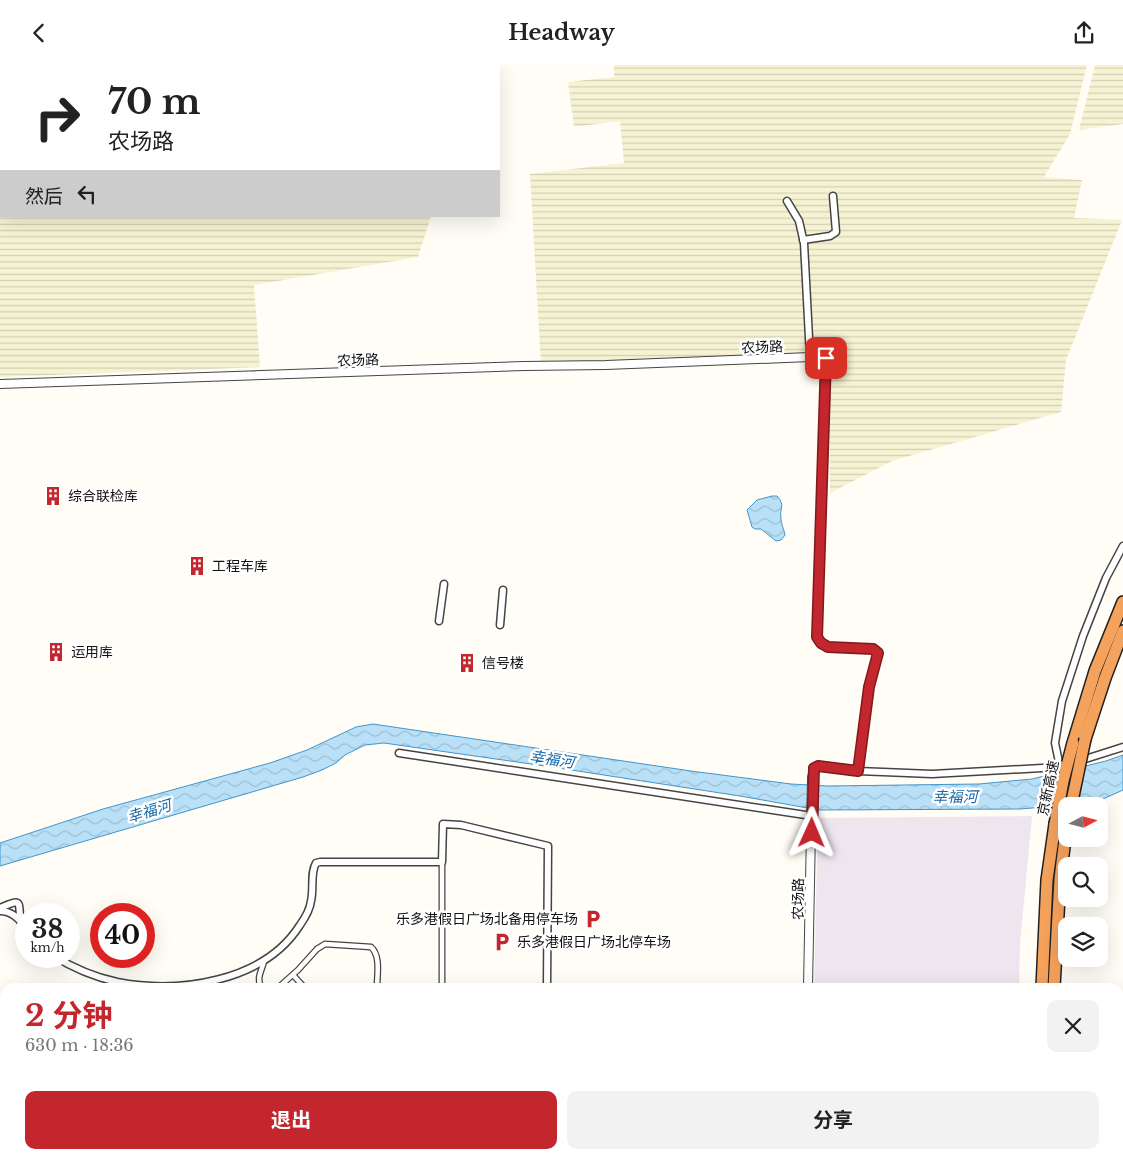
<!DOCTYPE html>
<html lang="zh">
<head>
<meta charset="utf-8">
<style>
  :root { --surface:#fff; --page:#f2f2f2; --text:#222; --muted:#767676; --accent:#c4262e }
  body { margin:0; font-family:"Libre Baskerville","Noto Sans SC",serif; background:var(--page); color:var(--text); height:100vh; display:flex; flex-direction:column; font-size:19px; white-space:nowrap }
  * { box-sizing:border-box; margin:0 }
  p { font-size:16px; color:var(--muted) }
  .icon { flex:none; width:28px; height:28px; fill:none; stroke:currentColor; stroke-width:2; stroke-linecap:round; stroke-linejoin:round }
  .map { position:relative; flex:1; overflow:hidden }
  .sheet { position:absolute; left:0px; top:918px; width:1124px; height:176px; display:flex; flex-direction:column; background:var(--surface); border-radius:15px 15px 0 0; box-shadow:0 5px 20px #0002 }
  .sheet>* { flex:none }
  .hud { position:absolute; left:0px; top:0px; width:500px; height:152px; box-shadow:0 5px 20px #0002; background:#fff; color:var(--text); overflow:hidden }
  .needle { width:32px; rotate:83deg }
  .tools { position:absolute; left:1058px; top:732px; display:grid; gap:10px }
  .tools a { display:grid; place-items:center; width:50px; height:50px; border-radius:10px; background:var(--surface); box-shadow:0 5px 20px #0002; font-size:25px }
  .speed { position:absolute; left:15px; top:838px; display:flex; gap:10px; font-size:25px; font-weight:700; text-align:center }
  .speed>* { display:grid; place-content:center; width:65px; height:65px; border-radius:50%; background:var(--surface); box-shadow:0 5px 20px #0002; line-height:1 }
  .speed small { font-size:12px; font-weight:400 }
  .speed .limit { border:8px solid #d22; background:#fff; color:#111 }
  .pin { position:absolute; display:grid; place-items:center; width:42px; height:42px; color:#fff; margin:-21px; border-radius:10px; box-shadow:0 2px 8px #0006 }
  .me { position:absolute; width:55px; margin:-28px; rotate:1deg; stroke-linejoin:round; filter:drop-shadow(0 0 4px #0008) }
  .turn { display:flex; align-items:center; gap:18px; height:105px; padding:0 25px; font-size:22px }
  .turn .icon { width:65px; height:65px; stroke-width:2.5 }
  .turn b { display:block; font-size:35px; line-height:42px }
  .then { display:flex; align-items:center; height:48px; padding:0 25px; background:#0003; gap:10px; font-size:19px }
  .round { display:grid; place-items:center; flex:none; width:52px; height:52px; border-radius:10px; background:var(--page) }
  .summary { display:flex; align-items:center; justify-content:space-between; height:85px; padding:0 25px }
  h1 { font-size:30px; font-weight:700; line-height:38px; color:var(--accent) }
  .action { display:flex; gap:10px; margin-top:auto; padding:10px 25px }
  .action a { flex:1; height:58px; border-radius:10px; background:var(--accent); color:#fff; font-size:20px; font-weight:700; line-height:58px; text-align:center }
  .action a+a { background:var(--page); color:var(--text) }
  header { display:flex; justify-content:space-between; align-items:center; height:65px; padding:0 25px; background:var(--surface); font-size:22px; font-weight:700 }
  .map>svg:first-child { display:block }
  .industrial { fill:#eee6ef }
  .farmland { fill:url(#farmland-rules) }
  .water { fill:url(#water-waves); stroke:#3f96cf }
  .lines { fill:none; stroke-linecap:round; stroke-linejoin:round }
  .stream { stroke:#3f96cf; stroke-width:2 }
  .pedestrian-casing { stroke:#444; stroke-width:7 }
  .minor-casing { stroke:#444; stroke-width:9 }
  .tertiary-casing { stroke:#444; stroke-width:10 }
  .motorway-casing { stroke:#222; stroke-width:14 }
  .pedestrian { stroke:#fff; stroke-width:4.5 }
  .minor { stroke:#fff; stroke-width:6 }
  .tertiary { stroke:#fff; stroke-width:8 }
  .motorway { stroke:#f5a25d; stroke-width:11 }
  .motorway-bridge-casing { stroke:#222; stroke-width:14; stroke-linecap:butt }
  .motorway-bridge { stroke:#f5a25d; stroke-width:11 }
  .route-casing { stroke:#7f191e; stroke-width:12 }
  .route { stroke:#c4262e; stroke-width:9 }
  .labels { text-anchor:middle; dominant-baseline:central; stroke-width:5; stroke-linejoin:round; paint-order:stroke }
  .street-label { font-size:14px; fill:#111; stroke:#fff }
  .poi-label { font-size:14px; fill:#111; stroke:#fff; text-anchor:start }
  .water-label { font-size:15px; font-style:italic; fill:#1768a6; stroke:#fff }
</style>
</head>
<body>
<header><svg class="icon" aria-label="back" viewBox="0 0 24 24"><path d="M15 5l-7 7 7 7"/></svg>Headway<svg class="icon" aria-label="share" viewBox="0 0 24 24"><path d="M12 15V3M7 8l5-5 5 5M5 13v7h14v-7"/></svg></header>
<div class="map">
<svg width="1123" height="1093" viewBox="0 0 1123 1093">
  <defs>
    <pattern id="farmland-rules" width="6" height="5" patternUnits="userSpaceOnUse" patternTransform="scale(1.25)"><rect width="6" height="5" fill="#f6f3d4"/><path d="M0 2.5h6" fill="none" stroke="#d2cfb5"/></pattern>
    <pattern id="water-waves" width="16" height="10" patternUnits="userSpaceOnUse" patternTransform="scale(1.25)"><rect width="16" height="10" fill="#b9e0f7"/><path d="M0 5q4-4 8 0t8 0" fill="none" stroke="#9ebfd3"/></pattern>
  </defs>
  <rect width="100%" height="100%" fill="#fffdf5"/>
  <!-- industrial -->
  <polygon class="industrial" points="1032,751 1020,879 1019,922 814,922 818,753"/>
  <!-- farmland -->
  <g class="farmland">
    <polygon points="0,0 456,0 1,1 1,151 431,151 418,192 254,220 260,302 0,312"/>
    <polygon points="614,0 1087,0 1070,69 1044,112 1082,115 1074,153 1122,155 1066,295 1061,347 892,396 830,428 829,295 541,299 530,109 624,98 620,56 574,62 568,17 614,12"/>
    <polygon points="1095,0 1123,0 1123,59 1079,65"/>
  </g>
  <!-- water -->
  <g class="water">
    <path d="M772 431H777C786 441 779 442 781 454 781 459 784 464 785 470L781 475 776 476 761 464H755L752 462 747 445 757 435Z"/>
    <polygon points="373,659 691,706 791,719 828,721 979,719 1032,714 1106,696 1123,690 1123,725 1094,738 1020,744 819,745 740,731 552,702 384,678 365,680 345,690 336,698 322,705 303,712 0,801 0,778 103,744 270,698 307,685 356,662"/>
  </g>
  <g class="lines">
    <!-- stream -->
    <g class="stream">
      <polyline points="53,1 57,0"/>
      <polyline points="0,17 1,16"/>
    </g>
    <!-- pedestrian casing -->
    <g class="pedestrian-casing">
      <g id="pedestrian">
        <polyline points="293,910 304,922"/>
        <path d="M261 922C256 912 262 906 264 896"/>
        <path d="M279 922 298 905 317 884 325 879 371 882C381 891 377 910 377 922"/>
        <polyline points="442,922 442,797"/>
        <polyline points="0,988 5,988"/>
        <polyline points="0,1004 5,1004"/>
      </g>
    </g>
    <!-- minor casing -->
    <g class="minor-casing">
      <g id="minor">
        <polyline points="787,136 799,156 804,178 810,292"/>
        <polyline points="803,175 830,171 836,167 833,131"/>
        <polyline points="439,556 444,519"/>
        <polyline points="500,560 503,525"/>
        <polyline points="399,688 812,751"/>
        <polyline points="1079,696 1123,682"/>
        <polyline points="1060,702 1055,678 1062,636 1083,571 1106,513 1123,481"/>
        <polyline points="858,706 932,709 1060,702 1067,700"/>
        <path d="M0 843C25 832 17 838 21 857"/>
        <path d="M0 846C12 846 20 854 26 864"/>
        <path d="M54 891C73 903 95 912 117 917 179 929 264 917 300 860 305 853 310 844 311 836 314 824 310 808 316 798L320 797H442L443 759 461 760 548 781 547 922"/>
        <polyline points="0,1083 5,1083"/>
        <polyline points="162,1093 162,1089"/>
        <polyline points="438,1093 438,1089"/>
        <polyline points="443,1093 443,1089"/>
        <polyline points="547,1093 547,1089"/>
      </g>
    </g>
    <!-- tertiary casing -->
    <g class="tertiary-casing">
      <g id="tertiary">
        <polyline points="0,319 525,301 606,300 810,292 826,293 817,572 821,578 828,582 873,584 878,588 869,622 858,706 818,701 814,703 812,713 808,922"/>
        <polyline points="1119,1019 1123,1009"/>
        <polyline points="804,1093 804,1089"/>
        <polyline points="1089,1093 1091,1089"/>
      </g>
    </g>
    <!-- motorway casing -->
    <g class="motorway-casing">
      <g id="motorway">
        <polyline points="1085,674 1105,613 1123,566"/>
        <polyline points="1073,678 1095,606 1123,537"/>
        <polyline points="1042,922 1047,815 1055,759"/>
        <polyline points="1054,922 1060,814 1066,766"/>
        <polyline points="1037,1093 1038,1089"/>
        <polyline points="1049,1093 1049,1089"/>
      </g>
    </g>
    <!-- pedestrian -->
    <use href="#pedestrian" class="pedestrian"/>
    <!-- minor -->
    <use href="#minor" class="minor"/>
    <!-- tertiary -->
    <use href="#tertiary" class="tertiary"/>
    <!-- motorway -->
    <use href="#motorway" class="motorway"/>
    <!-- motorway-bridge casing -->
    <g class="motorway-bridge-casing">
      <g id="motorway-bridge">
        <polyline points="1071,741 1085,674"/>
        <polyline points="1055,759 1063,716 1073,678"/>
      </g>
    </g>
    <!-- motorway-bridge -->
    <use href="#motorway-bridge" class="motorway-bridge"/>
  </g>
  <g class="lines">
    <!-- route casing -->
    <g class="route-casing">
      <polyline id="route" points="812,768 814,703 818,701 858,706 869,622 878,588 873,584 828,582 821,578 817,572 826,293"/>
    </g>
    <!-- route -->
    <use href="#route" class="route"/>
  </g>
  <!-- icons -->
  <defs>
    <g id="building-bare" transform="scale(1.5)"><path d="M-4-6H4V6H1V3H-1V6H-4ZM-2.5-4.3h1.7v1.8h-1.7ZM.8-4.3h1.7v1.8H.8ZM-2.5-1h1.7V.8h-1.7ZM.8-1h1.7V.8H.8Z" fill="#c4262e" stroke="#fff" stroke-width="2.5" paint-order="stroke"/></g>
    <g id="parking-bare" transform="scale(1.5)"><path d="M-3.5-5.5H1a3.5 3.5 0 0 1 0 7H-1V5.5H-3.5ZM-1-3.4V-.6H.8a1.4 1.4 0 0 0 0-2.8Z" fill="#c4262e" stroke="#fff" stroke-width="2.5" paint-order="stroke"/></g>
  </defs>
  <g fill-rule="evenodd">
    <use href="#building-bare" x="53" y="431"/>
    <use href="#building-bare" x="197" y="501"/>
    <use href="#building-bare" x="56" y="587"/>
    <use href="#building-bare" x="467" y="598"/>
    <use href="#parking-bare" x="593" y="854"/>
    <use href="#parking-bare" x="502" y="877"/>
  </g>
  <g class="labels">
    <!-- street labels -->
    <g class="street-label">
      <text transform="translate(762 282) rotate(-2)">农场路</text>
      <text transform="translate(358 295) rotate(-2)">农场路</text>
      <text transform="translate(1048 723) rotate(-78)">京新高速</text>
      <text transform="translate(798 834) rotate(-89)">农场路</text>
    </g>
    <!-- poi labels -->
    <g class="poi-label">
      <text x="68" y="431">综合联检库</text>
      <text x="212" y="501">工程车库</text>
      <text x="71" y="587">运用库</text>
      <text x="482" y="598">信号楼</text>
      <text x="578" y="854" text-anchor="end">乐多港假日广场北备用停车场</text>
      <text x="517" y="877">乐多港假日广场北停车场</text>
    </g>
    <!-- water labels -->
    <g class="water-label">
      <text transform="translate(552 694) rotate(9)">幸福河</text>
      <text x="955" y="731">幸福河</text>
      <text transform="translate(149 746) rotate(-17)">幸福河</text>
    </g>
  </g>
</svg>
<div class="tools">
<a><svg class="needle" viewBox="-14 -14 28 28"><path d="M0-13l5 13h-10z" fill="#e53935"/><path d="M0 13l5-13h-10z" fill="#767676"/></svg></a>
<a><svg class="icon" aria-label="search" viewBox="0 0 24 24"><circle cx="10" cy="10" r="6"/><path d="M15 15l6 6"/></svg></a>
<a><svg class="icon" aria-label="layers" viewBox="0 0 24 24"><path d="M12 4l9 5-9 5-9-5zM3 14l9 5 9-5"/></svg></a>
</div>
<div class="speed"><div>38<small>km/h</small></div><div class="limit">40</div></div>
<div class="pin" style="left:826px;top:293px;background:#d93025"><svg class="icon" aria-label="arrive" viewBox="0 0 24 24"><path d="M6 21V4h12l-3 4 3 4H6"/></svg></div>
<svg class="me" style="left:812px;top:768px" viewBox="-20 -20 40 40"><path d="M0-17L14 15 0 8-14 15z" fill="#c4262e" stroke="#fff" stroke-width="4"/></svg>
<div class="hud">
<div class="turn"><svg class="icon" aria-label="right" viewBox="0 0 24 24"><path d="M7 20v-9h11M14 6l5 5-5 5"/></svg><div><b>70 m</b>农场路</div></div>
<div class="then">然后<svg class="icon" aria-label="left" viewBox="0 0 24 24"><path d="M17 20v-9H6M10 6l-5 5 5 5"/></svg></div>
</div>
<section class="sheet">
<div class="summary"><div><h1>2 分钟</h1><p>630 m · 18:36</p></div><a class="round"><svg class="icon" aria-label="close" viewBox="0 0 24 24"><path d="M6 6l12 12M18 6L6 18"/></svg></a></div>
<div class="action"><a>退出</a><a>分享</a></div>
</section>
</div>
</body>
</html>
